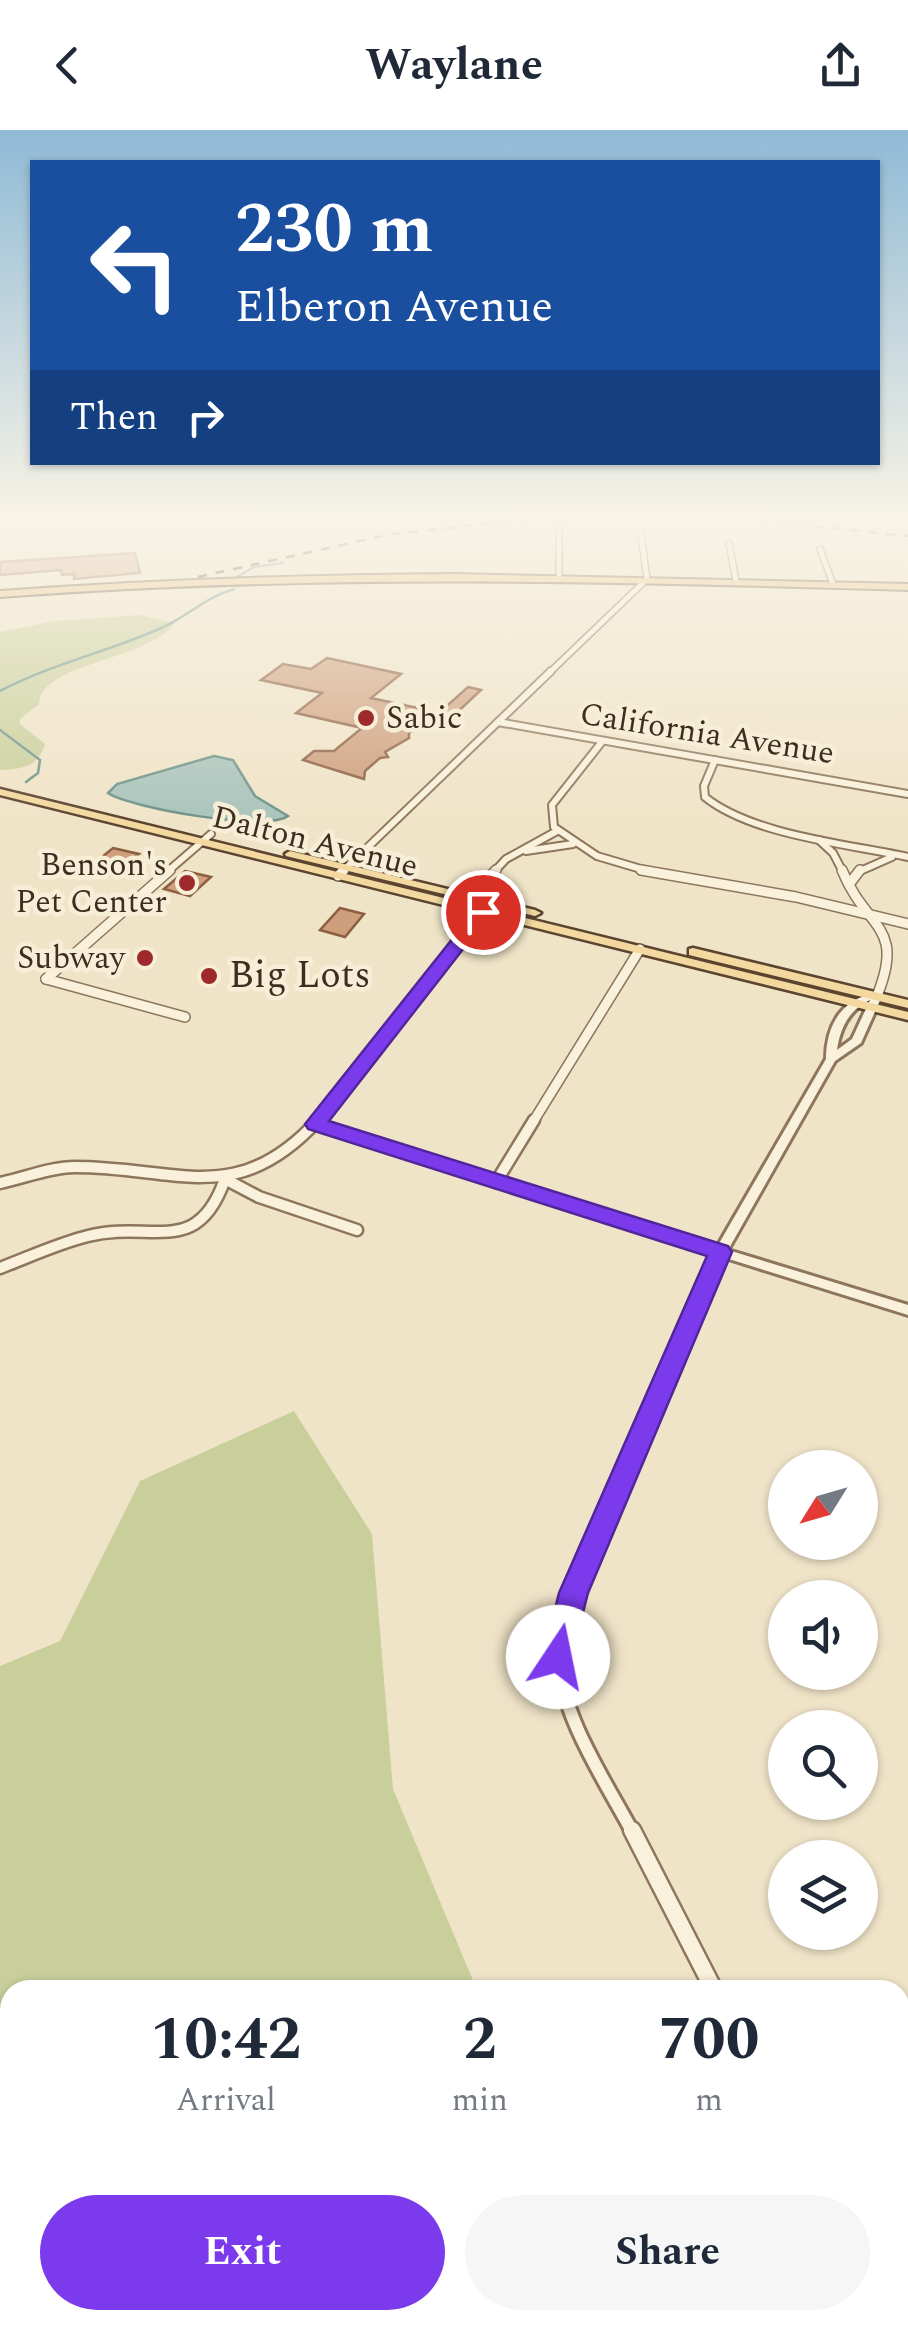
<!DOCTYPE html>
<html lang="en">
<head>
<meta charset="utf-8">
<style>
  :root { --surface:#fff; --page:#f6f6f7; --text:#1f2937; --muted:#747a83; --accent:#7c3aed }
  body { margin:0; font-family:Spectral,serif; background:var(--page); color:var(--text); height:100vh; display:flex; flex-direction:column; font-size:38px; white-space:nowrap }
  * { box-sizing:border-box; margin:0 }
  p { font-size:32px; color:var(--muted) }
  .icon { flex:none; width:55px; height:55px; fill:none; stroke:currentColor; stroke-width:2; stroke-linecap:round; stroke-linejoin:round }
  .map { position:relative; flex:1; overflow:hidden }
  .panel { position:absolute; left:0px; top:1850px; width:910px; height:350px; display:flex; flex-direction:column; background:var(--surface); border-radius:30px 30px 0 0; box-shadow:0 2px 8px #0004 }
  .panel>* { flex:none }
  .guide { position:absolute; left:30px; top:30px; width:850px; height:305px; border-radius:0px; box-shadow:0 2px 8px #0004; background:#1a4fa0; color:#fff; overflow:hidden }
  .needle { width:65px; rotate:233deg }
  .fabs { position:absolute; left:768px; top:1320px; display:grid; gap:20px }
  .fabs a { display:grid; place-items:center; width:110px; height:110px; border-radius:50%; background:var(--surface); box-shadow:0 2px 8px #0004; font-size:50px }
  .pin { position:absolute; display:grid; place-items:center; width:85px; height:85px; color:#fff; margin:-42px; border:5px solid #fff; border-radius:50%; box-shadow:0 2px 10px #0007 }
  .me { position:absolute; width:110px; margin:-55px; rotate:11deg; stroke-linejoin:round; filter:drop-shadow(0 0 8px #0008) }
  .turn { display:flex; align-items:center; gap:35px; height:210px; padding:0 40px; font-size:45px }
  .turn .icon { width:130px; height:130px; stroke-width:2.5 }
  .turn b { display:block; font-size:70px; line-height:85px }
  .then { display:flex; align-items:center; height:95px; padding:0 40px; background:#0003; gap:20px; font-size:38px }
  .eta { display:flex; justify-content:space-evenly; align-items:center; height:170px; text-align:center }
  .eta b { font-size:60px; font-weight:700; line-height:70px }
  .action { display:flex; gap:20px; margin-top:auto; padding:20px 40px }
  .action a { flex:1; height:115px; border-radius:60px; background:var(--accent); color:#fff; font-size:40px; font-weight:700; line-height:115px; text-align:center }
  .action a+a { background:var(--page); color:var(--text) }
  header { display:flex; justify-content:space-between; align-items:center; height:130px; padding:0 40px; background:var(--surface); font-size:45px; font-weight:700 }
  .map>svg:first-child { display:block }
  .green { fill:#c9cf9b }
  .water { fill:#a9c4bc; stroke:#6f938a; stroke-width:2.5 }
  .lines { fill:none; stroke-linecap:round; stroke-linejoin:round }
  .stream-far1 { stroke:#6f938a; stroke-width:2.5 }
  .stream { stroke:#6f938a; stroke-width:6 }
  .building { fill:#cf9f7d; stroke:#8d5f41; stroke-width:2.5 }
  .minor-far5-casing { stroke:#8d765c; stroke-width:8 }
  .minor-far4-casing { stroke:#8d765c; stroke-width:10 }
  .minor-far3-casing { stroke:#8d765c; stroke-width:12 }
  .minor-far2-casing { stroke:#8d765c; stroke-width:15 }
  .minor-far1-casing { stroke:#8d765c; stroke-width:18 }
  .minor-casing { stroke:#8d765c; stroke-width:21 }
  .tertiary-casing { stroke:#8d765c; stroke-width:6 }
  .primary-casing { stroke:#5b4430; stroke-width:5 }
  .trunk-casing { stroke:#5b4430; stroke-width:4 }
  .minor-far5 { stroke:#faf1dc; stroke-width:5 }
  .minor-far4 { stroke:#faf1dc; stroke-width:6 }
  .minor-far3 { stroke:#faf1dc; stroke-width:9 }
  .minor-far2 { stroke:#faf1dc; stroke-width:10 }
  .minor-far1 { stroke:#faf1dc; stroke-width:12 }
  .minor { stroke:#faf1dc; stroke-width:16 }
  .tertiary { fill:#faf1dc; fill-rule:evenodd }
  .primary { fill:#f3d9a0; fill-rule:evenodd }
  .trunk { fill:#eabe7c; fill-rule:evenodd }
  .rail { stroke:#3d2e20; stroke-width:2.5; stroke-dasharray:9 9; stroke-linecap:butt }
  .route { fill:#7c3aed; stroke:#51269a; stroke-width:2.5 }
  .poi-dot { fill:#9e2a2b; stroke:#f7eed8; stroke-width:4 }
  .labels { text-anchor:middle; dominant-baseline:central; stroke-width:9; stroke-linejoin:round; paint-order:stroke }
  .far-poi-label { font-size:32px; fill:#3d2e20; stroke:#f7eed8; text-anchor:end }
  .far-street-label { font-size:32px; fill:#3d2e20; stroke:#f7eed8 }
  .poi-label { font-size:38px; fill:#3d2e20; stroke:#f7eed8; text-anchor:start }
</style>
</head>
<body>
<header><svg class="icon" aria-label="back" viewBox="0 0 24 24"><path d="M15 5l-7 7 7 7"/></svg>Waylane<svg class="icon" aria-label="share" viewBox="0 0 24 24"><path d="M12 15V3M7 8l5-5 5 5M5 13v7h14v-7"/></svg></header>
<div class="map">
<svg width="908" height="2200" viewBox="0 0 908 2200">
  <rect width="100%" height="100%" fill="#f0e4c8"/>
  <!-- green -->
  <g class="green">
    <path d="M139 485 175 493C147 531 40 533 39 574L20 589V594L45 614C38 637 22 639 0 640V502L56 491Z"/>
    <polygon points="294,1281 372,1404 393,1659 477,1860 10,1860 10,2190 613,2190 617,2200 0,2200 0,1536 60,1511 140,1351"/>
  </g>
  <!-- water -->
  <path class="water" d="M214 626 233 630 255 666 288 686C266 702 131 678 108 663L117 654Z"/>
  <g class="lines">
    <!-- stream-far1 -->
    <g class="stream-far1">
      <polyline points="447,385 451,390"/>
      <polyline points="434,402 458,397"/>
      <polyline points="237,447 254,437 283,433"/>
      <path d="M0 561C51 534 107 522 159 499 186 488 205 467 234 459"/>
      <polyline points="0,600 40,630 38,643 26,652"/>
    </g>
    <!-- stream -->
    <polyline class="stream" points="380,2200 386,2190"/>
  </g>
  <!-- building -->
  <g class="building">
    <polygon points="135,423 140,443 74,449 74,444 62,445 61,440 0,445 0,432"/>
    <polygon points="327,528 401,544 371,568 432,581 409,603 409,608 385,622 388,627 380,628 365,641 364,649 303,630 314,621 334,621 362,598 296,583 322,563 261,550 283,534 311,539"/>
    <polygon points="468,557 481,560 446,593 431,590"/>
    <polygon points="113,718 139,724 113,746 87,739"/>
    <polygon points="185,741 211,747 190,766 164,759"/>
    <polygon points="340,778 364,784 345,807 320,800"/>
  </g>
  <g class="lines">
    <!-- minor-far5 casing -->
    <g class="minor-far5-casing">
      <g id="minor-far5">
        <polyline points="559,395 559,446"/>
        <polyline points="729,414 736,451"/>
        <polyline points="820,419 833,454"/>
        <polyline points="548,544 647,449 641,405"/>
      </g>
    </g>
    <!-- minor-far4 casing -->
    <g class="minor-far4-casing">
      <g id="minor-far4">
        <polyline points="498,592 908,664"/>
        <polyline points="601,613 552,675 554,697 597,726 651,742"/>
        <path d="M715 630 704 656 705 667C752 705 848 714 908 727"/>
        <polyline points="819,710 833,723 843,742"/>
        <polyline points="526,721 573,714"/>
        <polyline points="167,742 211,704"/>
        <polyline points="342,742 551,541"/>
        <polyline points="494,742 506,729 557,701"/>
        <polyline points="858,742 892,727"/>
      </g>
    </g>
    <!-- minor-far3 casing -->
    <g class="minor-far3-casing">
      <g id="minor-far3">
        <polyline points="641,740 796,767 908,794"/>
        <path d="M842 740C866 800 906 794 877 866"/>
        <polyline points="338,746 344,740"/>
        <polyline points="850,753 860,740"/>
        <polyline points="472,768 496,740"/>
        <polyline points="46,849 170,740"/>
        <polyline points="46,849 185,887"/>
        <polyline points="316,992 483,781"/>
        <polyline points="533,992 640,819"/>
      </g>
    </g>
    <!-- minor-far2 casing -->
    <g class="minor-far2-casing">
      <g id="minor-far2">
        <polyline points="315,994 720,1122 640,1307"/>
        <polyline points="225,1049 259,1067 357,1100"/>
        <polyline points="496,1052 534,990"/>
        <path d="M0 1053C24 1048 51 1037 75 1037 177 1037 237 1079 318 990"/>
        <path d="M0 1138C29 1127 59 1113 88 1106 152 1090 197 1129 225 1049"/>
      </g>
    </g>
    <!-- minor-far1 casing -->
    <g class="minor-far1-casing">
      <path id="minor-far1" d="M633 1703C607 1654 559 1583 559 1527 559 1467 617 1362 641 1304"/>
    </g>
    <!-- minor casing -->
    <g class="minor-casing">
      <g id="minor">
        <polyline points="632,1700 714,1860"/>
        <polyline points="884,2190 889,2200"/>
      </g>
    </g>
    <!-- tertiary casing -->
    <g class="tertiary-casing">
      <path id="tertiary" d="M877 863 882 866 861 913 835 931 728 1120 908 1175V1185L716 1125 714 1122 826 929C826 895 842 868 877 863ZM870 870 852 909 837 920C840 898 849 880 870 870Z"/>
    </g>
    <!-- primary casing -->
    <g class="primary-casing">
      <g id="primary">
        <polygon points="0,659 908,882 908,890 0,665"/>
        <polygon points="290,721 535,780 541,783 535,786 286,726 285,724"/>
        <polygon points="693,818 908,870 908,878 689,825 689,819"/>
      </g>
    </g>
    <!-- trunk casing -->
    <g class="trunk-casing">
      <path id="trunk" d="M454 444 908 454V460C605 451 303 444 0 467V461C151 450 302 445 454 444Z"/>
    </g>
    <!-- minor-far5 -->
    <use href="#minor-far5" class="minor-far5"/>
    <!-- minor-far4 -->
    <use href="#minor-far4" class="minor-far4"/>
    <!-- minor-far3 -->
    <use href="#minor-far3" class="minor-far3"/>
    <!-- minor-far2 -->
    <use href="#minor-far2" class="minor-far2"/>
    <!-- minor-far1 -->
    <use href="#minor-far1" class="minor-far1"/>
    <!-- minor -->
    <use href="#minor" class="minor"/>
    <!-- tertiary -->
    <use href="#tertiary" class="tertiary"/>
    <!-- primary -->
    <use href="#primary" class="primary"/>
    <!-- trunk -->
    <use href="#trunk" class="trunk"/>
    <!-- rail -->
    <g class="rail">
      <polyline points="707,385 908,406"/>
      <polyline points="198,447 391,404 573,385"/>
    </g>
  </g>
  <!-- sky -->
  <linearGradient id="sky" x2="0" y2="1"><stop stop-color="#8fbad6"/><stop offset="0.56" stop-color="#f8f3e6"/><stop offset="1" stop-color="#f8f3e6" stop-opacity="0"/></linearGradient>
  <rect width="908" height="693" fill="url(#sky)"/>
  <!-- route -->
  <polygon class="route" points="477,778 492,782 329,991 728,1116 732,1122 588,1463 569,1537 558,1541 548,1537 543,1527 559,1463 707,1126 308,999 305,994"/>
  <!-- markers -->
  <g class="poi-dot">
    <circle cx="366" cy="588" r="10"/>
    <circle cx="187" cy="753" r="10"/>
    <circle cx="145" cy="828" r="10"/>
    <circle cx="209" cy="846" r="10"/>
  </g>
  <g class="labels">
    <!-- far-poi labels -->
    <g class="far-poi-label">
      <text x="386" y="588" text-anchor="start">Sabic</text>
      <text x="167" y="735">Benson's<tspan x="167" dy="37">Pet Center</tspan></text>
      <text x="125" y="828">Subway</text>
    </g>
    <!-- far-street labels -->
    <g class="far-street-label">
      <text transform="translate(707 604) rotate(9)">California Avenue</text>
      <text transform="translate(315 712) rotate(14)">Dalton Avenue</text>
    </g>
    <!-- poi labels -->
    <g class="poi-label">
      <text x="229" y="846">Big Lots</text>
    </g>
  </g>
</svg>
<div class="fabs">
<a><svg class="needle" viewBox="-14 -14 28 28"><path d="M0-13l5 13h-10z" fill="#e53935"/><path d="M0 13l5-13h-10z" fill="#747a83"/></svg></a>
<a><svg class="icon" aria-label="sound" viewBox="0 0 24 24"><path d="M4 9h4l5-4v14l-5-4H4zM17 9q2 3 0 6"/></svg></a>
<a><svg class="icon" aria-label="search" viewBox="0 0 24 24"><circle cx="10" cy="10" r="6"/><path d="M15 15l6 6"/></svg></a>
<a><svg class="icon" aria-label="layers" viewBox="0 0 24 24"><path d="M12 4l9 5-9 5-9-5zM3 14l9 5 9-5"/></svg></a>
</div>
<div class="pin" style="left:483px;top:782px;background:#d93025"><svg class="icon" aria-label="arrive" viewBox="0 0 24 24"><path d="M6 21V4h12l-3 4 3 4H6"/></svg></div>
<svg class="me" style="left:558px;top:1527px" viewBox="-20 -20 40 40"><circle r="19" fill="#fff"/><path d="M0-13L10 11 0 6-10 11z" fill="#7c3aed"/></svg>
<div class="guide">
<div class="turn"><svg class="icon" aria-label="left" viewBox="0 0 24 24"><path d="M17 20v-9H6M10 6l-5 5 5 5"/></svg><div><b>230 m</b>Elberon Avenue</div></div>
<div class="then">Then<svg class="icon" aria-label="right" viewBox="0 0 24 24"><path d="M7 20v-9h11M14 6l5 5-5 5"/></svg></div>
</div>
<section class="panel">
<div class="eta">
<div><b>10:42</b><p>Arrival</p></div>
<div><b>2</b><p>min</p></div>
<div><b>700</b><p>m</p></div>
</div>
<div class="action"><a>Exit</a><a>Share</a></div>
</section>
</div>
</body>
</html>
